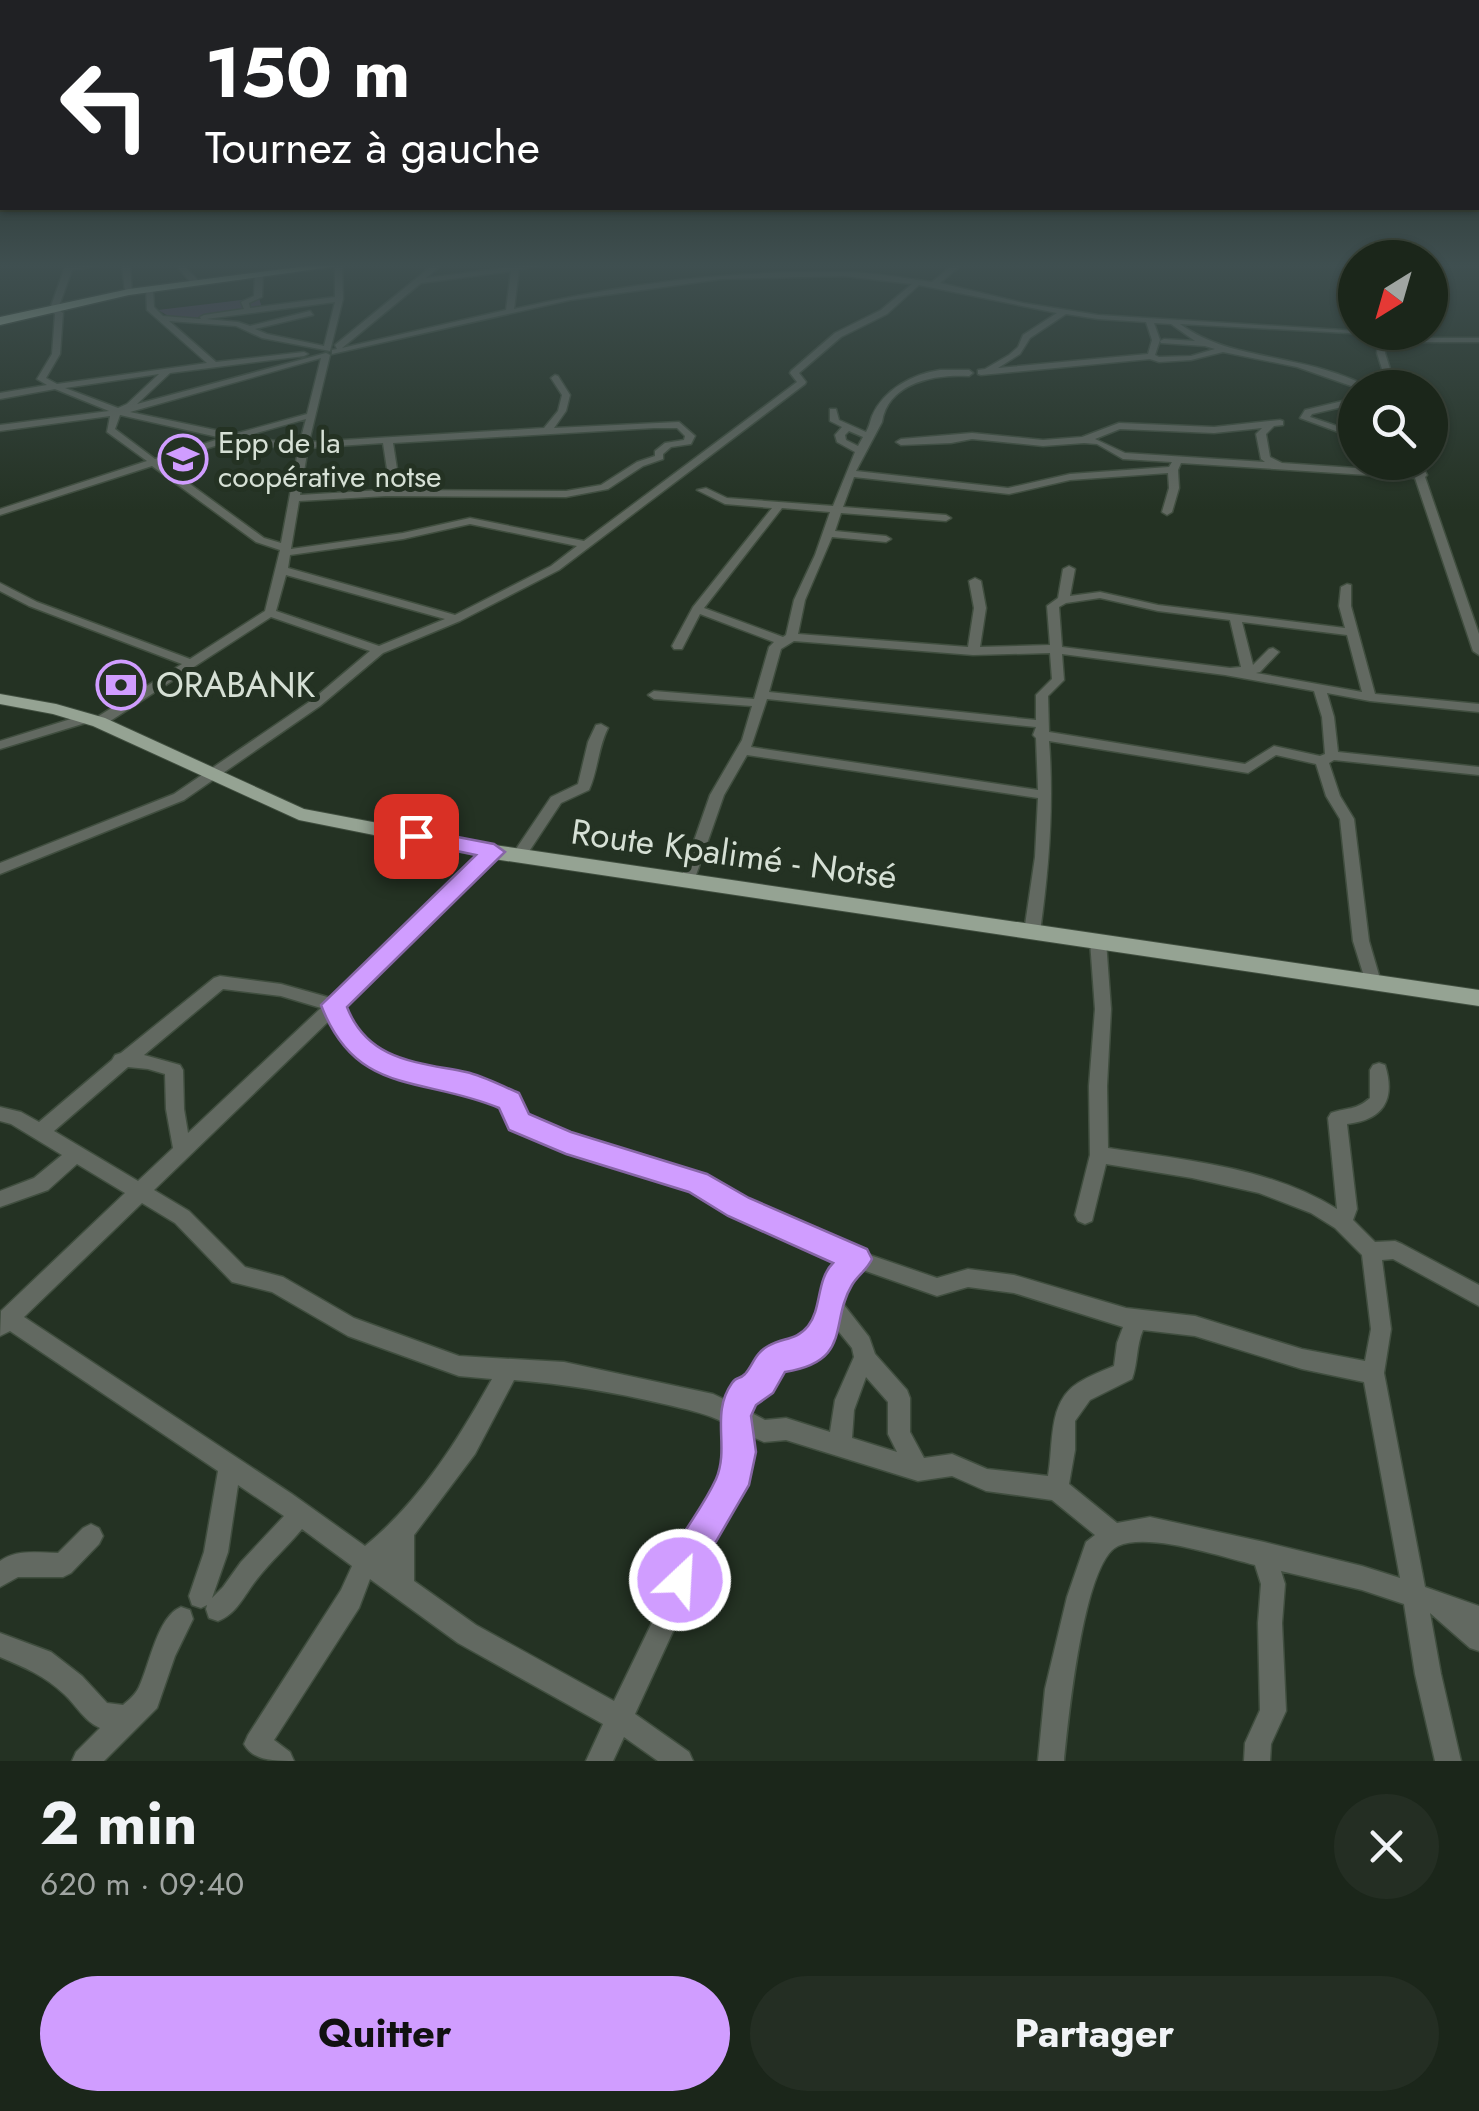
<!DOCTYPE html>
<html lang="fr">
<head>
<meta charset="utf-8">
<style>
  :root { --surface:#1b261a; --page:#242e23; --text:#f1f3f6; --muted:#a0a5a2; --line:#394339; --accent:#d09dff }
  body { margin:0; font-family:Jost,sans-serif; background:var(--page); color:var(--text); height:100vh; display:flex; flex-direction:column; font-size:38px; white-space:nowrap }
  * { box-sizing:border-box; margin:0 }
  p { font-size:32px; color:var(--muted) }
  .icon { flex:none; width:55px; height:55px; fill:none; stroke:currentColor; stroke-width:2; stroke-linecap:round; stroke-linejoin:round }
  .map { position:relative; height:1761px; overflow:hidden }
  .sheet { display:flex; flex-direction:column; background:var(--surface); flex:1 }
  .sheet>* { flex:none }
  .top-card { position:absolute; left:0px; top:0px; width:1480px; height:210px; box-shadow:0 2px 8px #0004,0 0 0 2px var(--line); background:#202124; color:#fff; overflow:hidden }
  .needle { width:65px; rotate:217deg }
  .fabs { position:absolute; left:1338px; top:240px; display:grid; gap:20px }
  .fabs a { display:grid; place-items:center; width:110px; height:110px; border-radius:50%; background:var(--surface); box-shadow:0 2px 8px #0004,0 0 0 2px var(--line); font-size:50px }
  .pin { position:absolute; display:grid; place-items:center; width:85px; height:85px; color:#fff; margin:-42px; border-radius:20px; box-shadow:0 5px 15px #0006 }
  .me { position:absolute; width:110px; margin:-55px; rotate:25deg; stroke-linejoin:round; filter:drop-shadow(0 0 8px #0008) }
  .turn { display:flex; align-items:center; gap:35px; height:210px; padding:0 40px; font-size:45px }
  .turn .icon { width:130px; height:130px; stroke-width:2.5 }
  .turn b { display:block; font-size:70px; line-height:85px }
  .round { display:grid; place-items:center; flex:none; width:105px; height:105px; border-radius:52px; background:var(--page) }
  .summary { display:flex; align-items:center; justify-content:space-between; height:170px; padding:0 40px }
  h1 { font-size:60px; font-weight:700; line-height:75px }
  .action { display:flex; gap:20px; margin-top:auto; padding:20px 40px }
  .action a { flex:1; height:115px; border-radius:60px; background:var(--accent); color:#111; font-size:40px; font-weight:700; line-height:115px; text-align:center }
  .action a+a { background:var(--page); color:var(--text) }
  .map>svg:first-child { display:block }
  .green { fill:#534561 }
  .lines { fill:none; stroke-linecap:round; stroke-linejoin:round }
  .minor-casing { stroke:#404e3f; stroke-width:3 }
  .major-casing { stroke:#404e3f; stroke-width:2 }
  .highway-casing { stroke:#404e3f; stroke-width:3 }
  .minor { fill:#626961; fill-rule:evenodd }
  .major { fill:#95a393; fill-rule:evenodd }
  .highway { fill:#a9baa7; fill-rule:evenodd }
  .route { fill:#d09dff; stroke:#8766a6; stroke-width:2.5 }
  .labels { text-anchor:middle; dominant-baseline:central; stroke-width:10; stroke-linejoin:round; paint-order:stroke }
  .far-poi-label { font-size:30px; fill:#d6e0d5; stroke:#243223; text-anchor:start }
  .poi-label { font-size:35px; fill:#d6e0d5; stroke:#243223; text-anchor:start }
  .street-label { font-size:35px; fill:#d6e0d5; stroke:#243223 }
</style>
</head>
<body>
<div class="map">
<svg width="1479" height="1761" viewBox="0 0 1479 1761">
  <rect width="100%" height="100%" fill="#243223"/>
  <!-- green -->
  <polygon class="green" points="259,298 262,308 177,321 158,310"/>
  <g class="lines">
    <!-- minor casing -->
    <g class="minor-casing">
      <g id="minor">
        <path d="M66 264H105L72 270 59 306 56 308 63 313 60 354 46 378 57 384 207 363 147 310 146 287 153 289 154 307 163 316 201 319 200 317 204 315 244 309 241 302 254 296 255 274 259 272 263 274 262 297 249 303 250 308 335 297V265L342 264 343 299 330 351 262 338 236 326 169 321 216 362 304 352 308 354 304 356 170 373 137 404 326 353 330 355 309 442 544 428 558 411 562 395 551 378 555 375 558 376 570 395 566 411 554 428 679 422 695 436 691 444 671 447 663 454V459L643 466 608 489 566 497 386 496 299 501 291 549 403 533 470 518 584 541 797 382 790 373 791 371 835 333 881 310 912 284 844 276 721 279 570 300 332 354V350L337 349 335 345 434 264H442L426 278 512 267V264H552L519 269 514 309C621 284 731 270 841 272 871 272 902 278 932 282L954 264H962L940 283 1023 303 1098 315 1407 334 1403 336 1180 324C1216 350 1256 353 1298 363 1323 368 1349 377 1372 388H1357L1297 367 1223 352 1191 360 1159 362 1150 359 981 375 978 374V370L985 369 1009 355 1018 347 1023 335 1057 313 919 285 887 314 841 337 799 373 806 382 805 384 559 570 460 621 383 653 320 706 184 800 0 874V863L174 794 312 700 370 651 271 617 104 725H94L93 722 94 719 182 664 29 606 0 591V583L37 602 190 659 265 611 280 550 256 542 152 466 0 515V509L147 461 107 432 110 416 0 431V425L109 411 55 389 0 399V393L47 385 37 379 52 354 55 314 46 308 51 306ZM511 271 506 310 342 348 421 283ZM335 302 324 346 267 334 255 329 313 315 310 311 250 326 238 322 206 319ZM1066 314 1098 319 1146 322 1152 340 1148 354 998 368 1020 354 1030 338ZM1154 323 1171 324 1195 341 1164 339 1160 341 1161 343 1205 346 1215 349 1191 356 1159 357 1155 355 1160 340ZM321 358 307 414 234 434 130 412ZM159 374 127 404 118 408 65 388ZM120 415 222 438 155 459 115 429ZM306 419 299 445 246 436ZM654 428H677L685 436 684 440 665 443 655 451V456L637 462 601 485 566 491 392 490 397 469 393 443ZM234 440 298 451 281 543 264 538 161 463ZM383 443 387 469 382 490 300 495 308 448ZM470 524 577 546 551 566 455 615 288 568 290 555 403 539ZM286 575 445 619 379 646 276 611Z"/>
        <polygon points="122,264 130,264 132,294 125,292"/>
        <polygon points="175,264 182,264 198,280 198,284 192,284"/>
        <polygon points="1401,338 1479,338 1479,342 1401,342 1386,346 1385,353 1396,388 1388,388 1377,353 1378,345"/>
        <path d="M940 370H969L973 373 969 376C936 374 888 382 882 422L856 471 1008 488 1070 474 1169 467 1172 462 1123 459 1097 444 1084 443 1043 446 972 439 951 443 901 445 896 442 901 439 972 433 1043 440 1082 437 1119 423 1214 427 1280 420 1283 421V425L1274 426 1266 434 1270 457 1282 463 1413 472 1410 462H1420L1427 475 1425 477 1479 634V655L1473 651 1415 478 1181 463 1178 470 1179 488 1172 512 1167 515 1162 512 1169 488 1168 473 1070 480 1009 494 854 477 843 507 946 515 951 518 946 521 841 513 835 531 886 536 891 539 886 542 832 537 805 600 798 634 968 647 974 608 969 581 975 578 981 581 986 608 980 647 1050 645 1047 606 1058 598 1063 569 1069 566 1075 569 1070 596 1100 592 1158 605 1345 628 1339 606 1341 587 1347 584 1351 585V606L1375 694 1479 704V712L1370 701 1327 693 1334 717 1338 752 1479 767V775L1334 760 1329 763 1340 796 1354 819 1369 941 1381 982 1379 986H1367L1353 941 1340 819 1326 796 1316 764 1276 755 1248 773 1049 741C1054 806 1049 868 1040 932L1038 936H1026L1024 932 1035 857 1038 798 747 755 724 795 695 878 693 882H683L681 878 710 795 742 740 752 706 654 699 648 695 654 691 754 699 769 647 774 642 700 614 682 649H674L672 646 693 607 772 508 725 504 697 490 706 488 727 498 833 506 855 452 837 442 835 435 842 427 830 421V409H836L839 420 866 432C869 427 870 422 872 416 884 389 913 374 940 370ZM1262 428 1256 434 1261 459 1265 462 1125 453 1095 439 1120 429 1214 433ZM849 431 863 437 858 446 846 440 845 435ZM782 508 830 512 815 555 794 600 786 635 783 637 704 608ZM1100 598 1158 611 1230 620 1241 667 1230 668 1062 647 1059 607 1066 603ZM1242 622 1347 635 1362 692 1256 673 1260 672 1279 652 1273 648 1269 649 1253 665ZM794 641 973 655 1050 653 1052 679 1036 695V720L769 692 781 649ZM1062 654 1225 675 1314 691 1322 717 1325 754 1320 756 1274 746 1245 764 1049 732 1048 696 1064 680ZM767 699 1036 727 1033 735 1036 738 1038 790 751 747Z"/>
        <polygon points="1355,398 1355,404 1312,414 1310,417 1355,432 1355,438 1300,418 1305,410"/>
        <polygon points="87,714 93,718 92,721 0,749 0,741"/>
        <path d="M601 724 608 728C598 748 598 770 589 790L561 803 524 859H514L512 855 551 797 578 784 588 742 596 725Z"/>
        <path d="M494 847 501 852 499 856 343 1007C372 1068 414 1062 471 1077 486 1081 501 1089 515 1096L525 1117 570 1135 704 1177 832 1242 937 1278 968 1269 1014 1275 1126 1308 1195 1316 1302 1349 1365 1361 1371 1329 1362 1255 1335 1228 1311 1213 1259 1193 1192 1178 1106 1164 1092 1221 1085 1224 1078 1221 1075 1215 1090 1155 1089 1086 1095 1009 1090 941 1092 937H1104L1106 941 1111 1009 1107 1086 1108 1148C1184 1160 1270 1167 1337 1209L1328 1118 1331 1113C1348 1107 1355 1111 1370 1098V1070L1373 1065 1379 1063 1385 1065C1396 1100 1383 1120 1347 1124L1357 1209 1353 1220 1375 1242 1395 1241 1402 1244 1479 1285V1306L1393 1259 1382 1260 1391 1329 1384 1373 1425 1587 1479 1606V1651L1470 1648 1430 1613 1441 1674 1461 1761H1435L1415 1674 1404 1604 1362 1590 1281 1571 1285 1584 1282 1623 1286 1711 1271 1744 1270 1761H1244L1245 1743 1260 1710 1258 1623 1261 1584 1255 1565C1222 1557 1149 1532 1118 1546 1083 1562 1068 1722 1064 1761H1038L1045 1689 1067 1597 1086 1542 1095 1535 1052 1500 986 1491 952 1476 918 1481 786 1440 764 1442 748 1435 750 1452 743 1485 697 1561 686 1603 635 1714 689 1752 693 1761H658L624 1737 613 1761H586L603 1724 458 1643 370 1579 359 1608 274 1740 290 1752 294 1761C274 1761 253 1761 244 1744L248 1735 341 1590 352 1566 302 1529C288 1546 271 1561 257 1579 244 1595 238 1613 218 1621L209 1618 206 1609 207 1605 201 1608 192 1605 189 1596 204 1552 218 1471 10 1331 0 1336 1 1311 125 1193 77 1164 48 1190 0 1207V1191L34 1178 62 1155 11 1124 0 1121V1107L21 1112 39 1122 112 1060 115 1055 121 1053 214 978 220 976 281 984 331 998 489 848ZM223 989 281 996 321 1008 188 1133 184 1109 183 1070 180 1065 144 1055ZM332 1018C359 1077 410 1076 466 1090 478 1093 490 1100 502 1106L512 1127 566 1150 692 1190 820 1255 840 1263C820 1285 828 1314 805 1337 792 1349 774 1349 761 1359L753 1375 737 1385 730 1402 713 1394 564 1362 459 1356 354 1318 283 1277 245 1267 189 1211 154 1190ZM128 1067 148 1069 165 1074 166 1109 173 1148 138 1181 54 1131ZM142 1203 175 1223 232 1282 272 1292 348 1336 459 1376 492 1379C458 1440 420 1501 365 1546L292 1494 24 1317ZM860 1269 937 1296 968 1287 1014 1293 1123 1327 1117 1343 1114 1366C1102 1371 1089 1376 1078 1383 1047 1402 1054 1445 1048 1476L987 1469 952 1454 924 1458 910 1432V1398L907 1390 875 1354 869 1337 844 1305 847 1283ZM835 1327 852 1348 854 1357 835 1400 830 1432 786 1418 765 1420 748 1411C756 1393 767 1396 776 1374 805 1355 816 1366 835 1327ZM1143 1330 1195 1336 1302 1369 1364 1382 1400 1578 1362 1566 1264 1542 1150 1517 1117 1523 1069 1484 1075 1450V1421L1090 1400 1132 1379C1138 1363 1136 1346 1143 1330ZM866 1377 888 1402V1434L897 1452 852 1438 854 1410ZM514 1380C565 1384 614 1392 664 1404 685 1409 706 1413 725 1423L728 1452 722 1481 679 1548 663 1600 614 1701 476 1625 414 1581V1535L475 1454ZM238 1485 284 1516 241 1562 223 1587 212 1598 228 1552Z"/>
        <path d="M91 1524 99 1528 103 1536 99 1544 71 1573 63 1577H18L0 1587V1561C17 1549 38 1553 58 1553L83 1528Z"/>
        <path d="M181 1607 190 1610 193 1619 175 1656 157 1708 104 1761H72L76 1752 100 1728C84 1721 77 1706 64 1694 45 1676 24 1667 0 1657V1633L51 1652 82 1676 107 1703 123 1705C129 1700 136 1694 139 1687 150 1664 157 1617 181 1607Z"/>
      </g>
    </g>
    <!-- major casing -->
    <g class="major-casing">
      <polygon id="major" points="0,694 56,704 105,718 304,809 494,845 1479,990 1479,1006 494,859 299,820 93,726 53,714 0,704"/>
    </g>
    <!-- highway casing -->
    <g class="highway-casing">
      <polygon id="highway" points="322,264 353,264 129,295 0,325 0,317 129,289"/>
    </g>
    <!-- minor -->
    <use href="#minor" class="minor"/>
    <!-- major -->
    <use href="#major" class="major"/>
    <!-- highway -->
    <use href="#highway" class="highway"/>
  </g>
  <!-- sky -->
  <linearGradient id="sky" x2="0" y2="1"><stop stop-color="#141c13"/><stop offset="0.52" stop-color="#3f4f50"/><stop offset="1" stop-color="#3f4f50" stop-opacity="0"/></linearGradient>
  <rect width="1479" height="511" fill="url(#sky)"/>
  <!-- route -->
  <path class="route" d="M416 829 494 844 505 852 347 1007C368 1061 417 1062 466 1072 484 1076 502 1086 519 1093L529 1114 571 1132 707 1174 749 1198 867 1249 872 1259C867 1270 858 1275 852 1285 829 1323 853 1361 785 1372L773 1393 756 1405 751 1416 756 1452 749 1485 703 1564 693 1593 680 1598 668 1593 662 1580C675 1537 699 1516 716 1479 730 1447 710 1414 732 1383 738 1375 738 1381 745 1374 753 1365 755 1353 768 1346 783 1337 796 1341 808 1326 822 1308 816 1280 833 1263L728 1216 689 1192 566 1154 509 1130 499 1108C423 1076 356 1097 321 1005L476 855 409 841 405 836 409 831Z"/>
  <!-- icons -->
  <defs>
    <g id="school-ring" transform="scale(2.5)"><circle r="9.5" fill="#243223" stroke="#d09dff" stroke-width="1.5"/><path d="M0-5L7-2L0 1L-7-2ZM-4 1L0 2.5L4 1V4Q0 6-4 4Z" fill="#d09dff"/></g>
    <g id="bank-ring" transform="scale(2.5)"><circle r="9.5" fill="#243223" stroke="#d09dff" stroke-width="1.5"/><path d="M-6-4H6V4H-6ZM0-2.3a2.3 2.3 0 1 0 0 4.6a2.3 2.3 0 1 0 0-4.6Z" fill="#d09dff"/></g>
  </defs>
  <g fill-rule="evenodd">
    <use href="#school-ring" x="183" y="459"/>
    <use href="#bank-ring" x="121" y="685"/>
  </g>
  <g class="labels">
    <!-- far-poi labels -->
    <g class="far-poi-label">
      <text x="218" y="442">Epp de la<tspan x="218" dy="34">coopérative notse</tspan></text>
    </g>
    <!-- poi labels -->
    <g class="poi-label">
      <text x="156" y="685">ORABANK</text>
    </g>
    <!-- street labels -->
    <g class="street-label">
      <text transform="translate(734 854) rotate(8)">Route Kpalimé - Notsé</text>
    </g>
  </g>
</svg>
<div class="fabs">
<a><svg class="needle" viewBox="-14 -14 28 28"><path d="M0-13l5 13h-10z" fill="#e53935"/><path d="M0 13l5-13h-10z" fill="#a0a5a2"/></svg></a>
<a><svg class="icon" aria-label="search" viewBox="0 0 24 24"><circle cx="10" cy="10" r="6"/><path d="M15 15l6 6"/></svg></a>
</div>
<div class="pin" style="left:416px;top:836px;background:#d93025"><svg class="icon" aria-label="arrive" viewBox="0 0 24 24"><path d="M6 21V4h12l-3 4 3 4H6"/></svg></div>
<svg class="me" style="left:680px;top:1580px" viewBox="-20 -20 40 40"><circle r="17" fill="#d09dff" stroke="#fff" stroke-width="3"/><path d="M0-11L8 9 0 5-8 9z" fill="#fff"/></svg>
<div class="top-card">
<div class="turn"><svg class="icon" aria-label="left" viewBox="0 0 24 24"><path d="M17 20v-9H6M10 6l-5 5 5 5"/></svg><div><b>150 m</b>Tournez à gauche</div></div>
</div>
</div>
<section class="sheet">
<div class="summary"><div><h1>2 min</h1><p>620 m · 09:40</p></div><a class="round"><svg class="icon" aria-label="close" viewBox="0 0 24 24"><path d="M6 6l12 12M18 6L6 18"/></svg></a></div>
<div class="action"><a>Quitter</a><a>Partager</a></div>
</section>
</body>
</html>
